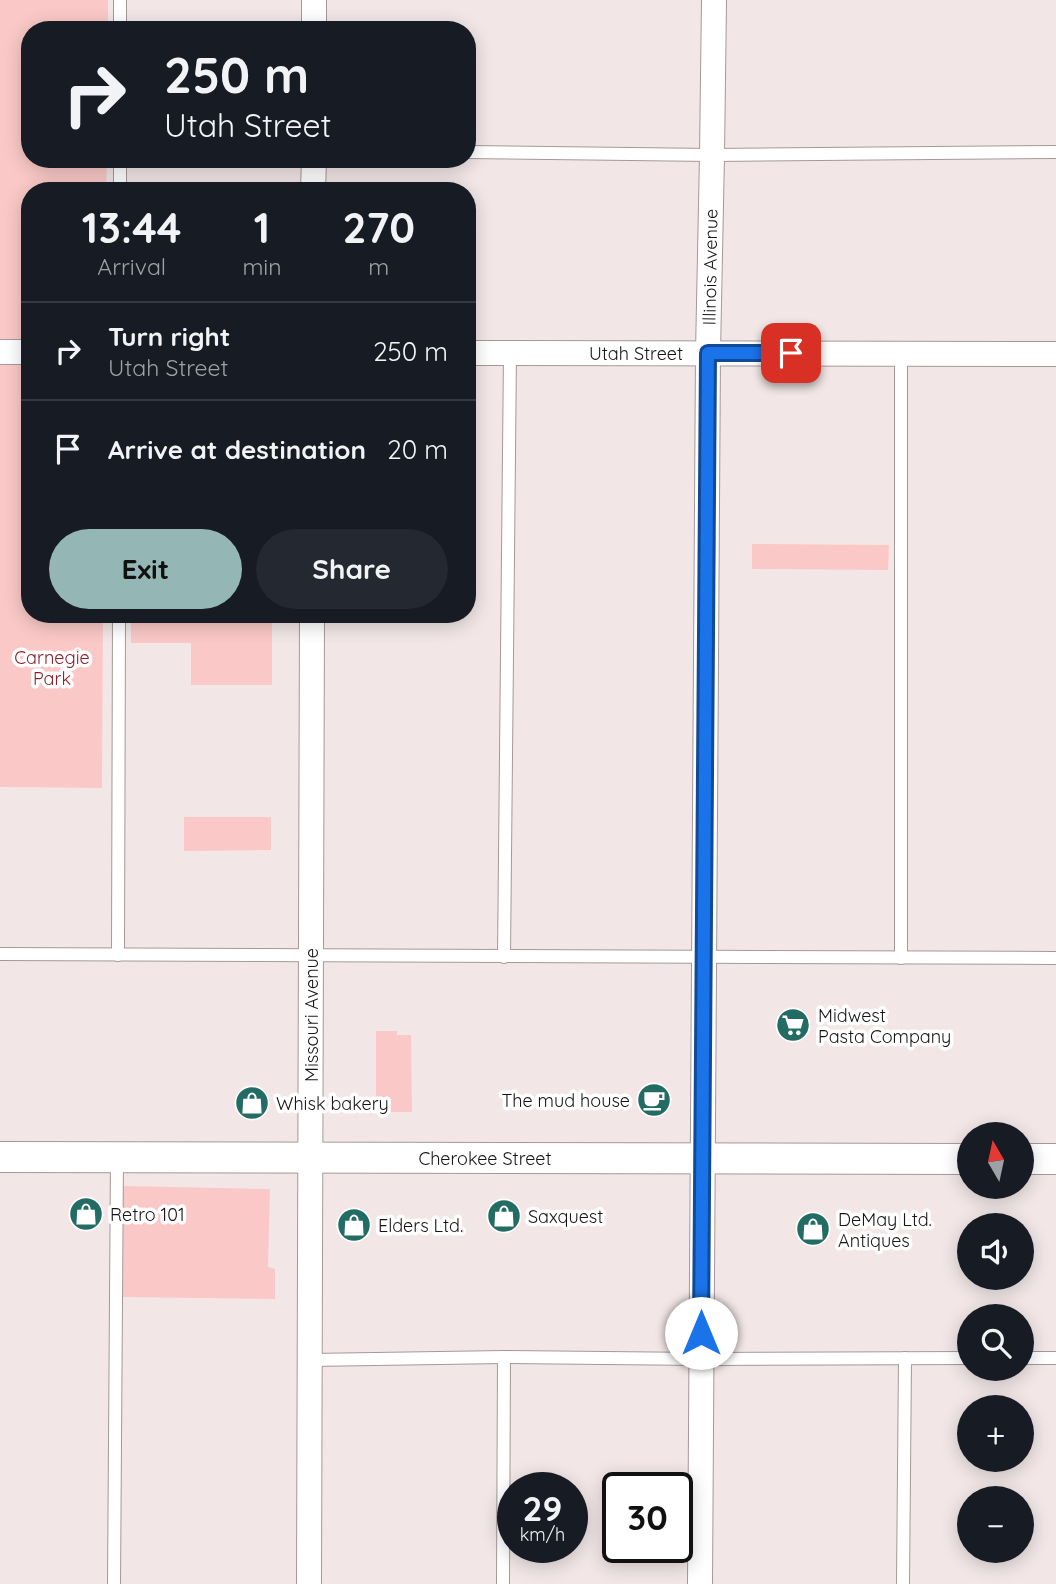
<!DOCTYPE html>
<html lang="en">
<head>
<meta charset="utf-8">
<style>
  :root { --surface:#171b24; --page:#242831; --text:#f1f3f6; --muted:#9ea1a6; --line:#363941; --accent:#94b6b4 }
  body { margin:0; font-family:Quicksand,sans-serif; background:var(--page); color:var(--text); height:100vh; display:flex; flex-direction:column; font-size:26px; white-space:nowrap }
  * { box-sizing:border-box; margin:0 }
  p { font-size:23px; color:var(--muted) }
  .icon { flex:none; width:38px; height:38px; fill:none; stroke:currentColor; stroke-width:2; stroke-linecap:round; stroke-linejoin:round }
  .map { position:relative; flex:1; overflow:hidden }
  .side { position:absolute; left:21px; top:182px; width:455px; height:441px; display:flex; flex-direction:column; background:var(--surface); border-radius:28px; box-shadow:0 4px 18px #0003 }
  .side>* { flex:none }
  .banner { position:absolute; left:21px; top:21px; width:455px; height:147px; border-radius:28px; box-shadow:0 4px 18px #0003; background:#171b24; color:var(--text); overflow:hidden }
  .needle { width:46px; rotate:351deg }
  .controls { position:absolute; left:957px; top:1122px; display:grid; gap:14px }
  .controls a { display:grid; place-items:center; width:77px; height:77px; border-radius:50%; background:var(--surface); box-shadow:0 4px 18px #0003; font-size:35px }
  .speed { position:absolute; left:497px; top:1472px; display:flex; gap:14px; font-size:35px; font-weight:700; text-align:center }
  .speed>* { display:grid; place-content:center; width:91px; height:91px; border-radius:50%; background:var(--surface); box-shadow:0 4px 18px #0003; line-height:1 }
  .speed small { font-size:18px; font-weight:400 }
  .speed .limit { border:4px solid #111; border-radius:10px; background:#fff; color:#111 }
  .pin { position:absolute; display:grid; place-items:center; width:60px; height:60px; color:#fff; margin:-30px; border-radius:14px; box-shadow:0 4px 10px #0006 }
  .me { position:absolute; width:77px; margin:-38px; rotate:0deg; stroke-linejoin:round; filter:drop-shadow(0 0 5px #0008) }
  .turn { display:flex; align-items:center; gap:24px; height:147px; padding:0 28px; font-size:32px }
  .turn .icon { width:91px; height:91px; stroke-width:2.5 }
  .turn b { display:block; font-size:49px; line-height:60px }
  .eta { display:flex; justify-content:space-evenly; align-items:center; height:119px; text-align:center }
  .eta b { font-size:42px; font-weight:700; line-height:49px }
  .button { display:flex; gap:14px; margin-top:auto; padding:14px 28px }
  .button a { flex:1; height:80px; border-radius:42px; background:var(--accent); color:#111; font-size:28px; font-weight:700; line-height:80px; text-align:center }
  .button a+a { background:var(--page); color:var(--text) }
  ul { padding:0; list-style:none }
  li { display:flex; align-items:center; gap:21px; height:98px; padding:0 28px; border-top:2px solid var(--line) }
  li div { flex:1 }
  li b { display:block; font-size:26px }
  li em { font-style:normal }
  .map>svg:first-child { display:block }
  .green { fill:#fac9c7 }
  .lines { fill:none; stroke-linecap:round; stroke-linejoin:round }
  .service-casing { stroke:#a49999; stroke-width:14 }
  .minor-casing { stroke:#a49999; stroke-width:26 }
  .tertiary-casing { stroke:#a49999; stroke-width:32 }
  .service { stroke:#fff; stroke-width:12 }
  .minor { stroke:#fff; stroke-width:24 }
  .tertiary { stroke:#fff; stroke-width:30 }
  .route-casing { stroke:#114b97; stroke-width:18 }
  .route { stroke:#1a73e8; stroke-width:12 }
  .labels { text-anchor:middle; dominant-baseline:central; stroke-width:7; stroke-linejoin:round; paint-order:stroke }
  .street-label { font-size:18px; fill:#181414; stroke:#fff }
  .park-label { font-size:18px; fill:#8a1f27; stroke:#fff }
  .poi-label { font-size:18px; fill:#181414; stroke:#fff; text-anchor:start }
</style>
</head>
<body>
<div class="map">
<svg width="1056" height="1584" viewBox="0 0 1056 1584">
  <rect width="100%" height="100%" fill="#f2e7e6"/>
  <!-- green -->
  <g class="green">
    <polygon points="0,0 108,0 108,30 30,30 30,159 107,159 106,191 30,191 30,614 103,614 102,788 0,787"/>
    <polygon points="752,544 889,545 888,570 752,569"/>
    <polygon points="131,614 272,614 272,685 191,685 191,643 131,643"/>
    <polygon points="184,817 271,817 271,850 184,851"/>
    <polygon points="376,1031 397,1031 397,1035 411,1035 412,1112 376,1112"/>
    <polygon points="123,1186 270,1189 268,1267 275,1269 275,1299 121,1297"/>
  </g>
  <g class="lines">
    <!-- service casing -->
    <g class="service-casing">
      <g id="service">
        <polyline points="120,30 120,0"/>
        <polyline points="467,152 712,155 1056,152"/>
        <polyline points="120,191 120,159"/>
        <polyline points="0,954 1056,958"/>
        <polyline points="118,955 119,614"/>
        <polyline points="504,957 510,353"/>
        <polyline points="901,958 901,354"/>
        <polyline points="1022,1358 1056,1358"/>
        <polyline points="310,1360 504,1357 701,1359 970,1358"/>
        <polyline points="114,1584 117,1157"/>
        <polyline points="503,1584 504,1357"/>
        <polyline points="903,1584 905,1358"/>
      </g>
    </g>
    <!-- minor casing -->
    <g class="minor-casing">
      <g id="minor">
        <polyline points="314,30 314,0"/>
        <polyline points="313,191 314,159"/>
        <polyline points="0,352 30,352"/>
        <polyline points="467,353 1056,354"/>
        <polyline points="309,1584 312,614"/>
        <polyline points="700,1584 708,353 712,155 714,0"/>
      </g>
    </g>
    <!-- tertiary casing -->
    <g class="tertiary-casing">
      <g id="tertiary">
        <polyline points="0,1157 970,1159"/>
        <polyline points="1022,1159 1056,1159"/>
      </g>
    </g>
    <!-- service -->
    <use href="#service" class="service"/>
    <!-- minor -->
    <use href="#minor" class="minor"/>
    <!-- tertiary -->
    <use href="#tertiary" class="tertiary"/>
  </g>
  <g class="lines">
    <!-- route casing -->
    <g class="route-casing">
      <polyline id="route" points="701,1333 708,353 791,353"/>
    </g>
    <!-- route -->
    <use href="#route" class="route"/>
  </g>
  <!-- icons -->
  <defs>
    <g id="supermarket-disc" transform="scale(1.75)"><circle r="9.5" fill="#236c64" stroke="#fff"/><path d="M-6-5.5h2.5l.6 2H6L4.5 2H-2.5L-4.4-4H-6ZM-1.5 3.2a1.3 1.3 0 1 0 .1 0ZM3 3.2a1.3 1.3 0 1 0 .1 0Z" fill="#fff"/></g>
    <g id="cafe-disc" transform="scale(1.75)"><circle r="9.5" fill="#236c64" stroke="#fff"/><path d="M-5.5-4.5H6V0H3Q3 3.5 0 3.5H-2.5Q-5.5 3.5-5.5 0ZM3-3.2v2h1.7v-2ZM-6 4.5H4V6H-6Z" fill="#fff"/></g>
    <g id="shop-disc" transform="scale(1.75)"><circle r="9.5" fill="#236c64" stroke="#fff"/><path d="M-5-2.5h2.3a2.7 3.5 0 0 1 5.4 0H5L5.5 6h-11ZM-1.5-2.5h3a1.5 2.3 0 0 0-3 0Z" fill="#fff"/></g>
  </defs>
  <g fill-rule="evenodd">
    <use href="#supermarket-disc" x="793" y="1025"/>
    <use href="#cafe-disc" x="654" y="1100"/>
    <use href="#shop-disc" x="252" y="1103"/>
    <use href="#shop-disc" x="86" y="1214"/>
    <use href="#shop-disc" x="504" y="1216"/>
    <use href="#shop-disc" x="354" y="1225"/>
    <use href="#shop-disc" x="813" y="1229"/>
  </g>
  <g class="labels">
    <!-- street labels -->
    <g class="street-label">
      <text transform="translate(710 267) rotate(-89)">Illinois Avenue</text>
      <text x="636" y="353">Utah Street</text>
      <text transform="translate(311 1015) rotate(-90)">Missouri Avenue</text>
      <text x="485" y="1158">Cherokee Street</text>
    </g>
    <!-- park labels -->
    <g class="park-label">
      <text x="52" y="657">Carnegie<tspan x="52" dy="21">Park</tspan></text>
    </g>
    <!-- poi labels -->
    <g class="poi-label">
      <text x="818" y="1015">Midwest<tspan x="818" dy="21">Pasta Company</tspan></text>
      <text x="630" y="1100" text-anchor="end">The mud house</text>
      <text x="276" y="1103">Whisk bakery</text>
      <text x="110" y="1214">Retro 101</text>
      <text x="528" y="1216">Saxquest</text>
      <text x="838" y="1219">DeMay Ltd.<tspan x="838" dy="21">Antiques</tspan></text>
      <text x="378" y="1225">Elders Ltd.</text>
    </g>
  </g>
</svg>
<div class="controls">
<a><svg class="needle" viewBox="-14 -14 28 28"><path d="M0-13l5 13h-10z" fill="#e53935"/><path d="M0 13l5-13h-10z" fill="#9ea1a6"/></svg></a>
<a><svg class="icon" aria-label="sound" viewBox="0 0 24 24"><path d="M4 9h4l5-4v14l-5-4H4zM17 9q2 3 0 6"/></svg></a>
<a><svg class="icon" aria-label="search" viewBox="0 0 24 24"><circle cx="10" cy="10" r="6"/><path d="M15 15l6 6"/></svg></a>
<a>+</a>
<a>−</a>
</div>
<div class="speed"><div>29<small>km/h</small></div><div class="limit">30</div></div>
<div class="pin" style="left:791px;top:353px;background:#d93025"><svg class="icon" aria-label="arrive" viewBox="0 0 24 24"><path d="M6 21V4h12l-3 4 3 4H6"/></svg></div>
<svg class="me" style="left:701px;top:1333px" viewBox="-20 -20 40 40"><circle r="19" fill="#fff"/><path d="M0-13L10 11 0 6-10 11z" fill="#1a73e8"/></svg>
<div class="banner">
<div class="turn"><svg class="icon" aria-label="right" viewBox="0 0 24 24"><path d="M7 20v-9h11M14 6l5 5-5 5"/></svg><div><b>250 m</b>Utah Street</div></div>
</div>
<section class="side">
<div class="eta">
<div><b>13:44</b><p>Arrival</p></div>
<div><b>1</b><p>min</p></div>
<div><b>270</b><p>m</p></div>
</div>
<ul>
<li><svg class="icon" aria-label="right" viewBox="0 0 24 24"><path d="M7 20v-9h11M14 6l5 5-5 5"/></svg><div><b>Turn right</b><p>Utah Street</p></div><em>250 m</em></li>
<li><svg class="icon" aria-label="arrive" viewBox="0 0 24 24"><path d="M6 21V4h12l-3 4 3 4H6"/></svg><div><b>Arrive at destination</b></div><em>20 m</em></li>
</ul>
<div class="button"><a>Exit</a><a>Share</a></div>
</section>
</div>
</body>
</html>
